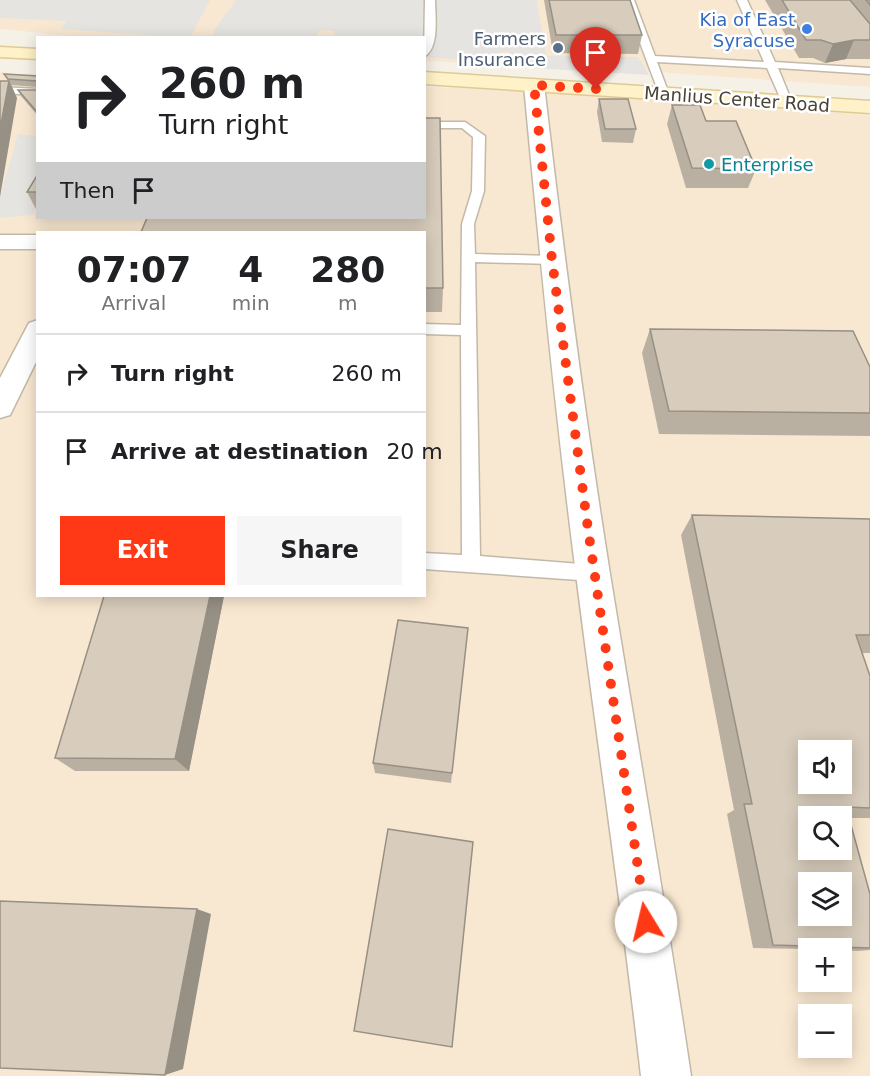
<!DOCTYPE html>
<html lang="en">
<head>
<meta charset="utf-8">
<style>
  :root { --surface:#fff; --page:#f6f6f6; --text:#202124; --muted:#757577; --line:#e0e0e0; --accent:#ff3915 }
  body { margin:0; font-family:"DejaVu Sans",sans-serif; background:var(--page); color:var(--text); height:100vh; display:flex; flex-direction:column; font-size:22px; white-space:nowrap }
  * { box-sizing:border-box; margin:0 }
  p { font-size:20px; color:var(--muted) }
  .icon { flex:none; width:33px; height:33px; fill:none; stroke:currentColor; stroke-width:2; stroke-linecap:round; stroke-linejoin:round }
  .map { position:relative; flex:1; overflow:hidden }
  .sheet { position:absolute; left:36px; top:231px; width:390px; height:366px; display:flex; flex-direction:column; background:var(--surface); border-radius:0px; box-shadow:0 3px 15px #0003 }
  .sheet>* { flex:none }
  .banner { position:absolute; left:36px; top:36px; width:390px; height:183px; border-radius:0px; box-shadow:0 3px 15px #0003; background:#fff; color:var(--text); overflow:hidden }
  .tools { position:absolute; left:798px; top:740px; display:grid; gap:12px }
  .tools a { display:grid; place-items:center; width:54px; height:54px; border-radius:0px; background:var(--surface); box-shadow:0 3px 15px #0003; font-size:30px }
  .pin { position:absolute; display:grid; place-items:center; width:51px; height:51px; color:#fff; margin:-62px -26px; border-radius:50% 50% 50% 0; rotate:-45deg; box-shadow:0 0 6px #0007 }
  .pin .icon { rotate:45deg }
  .me { position:absolute; width:66px; margin:-33px; rotate:351deg; stroke-linejoin:round; filter:drop-shadow(0 0 4px #0008) }
  .turn { display:flex; align-items:center; gap:21px; height:126px; padding:0 24px; font-size:27px }
  .turn .icon { width:78px; height:78px; stroke-width:2.5 }
  .turn b { display:block; font-size:42px; line-height:51px }
  .then { display:flex; align-items:center; height:57px; padding:0 24px; background:#0003; gap:12px; font-size:22px }
  .eta { display:flex; justify-content:space-evenly; align-items:center; height:102px; text-align:center }
  .eta b { font-size:36px; font-weight:600; line-height:42px }
  .action { display:flex; gap:12px; margin-top:auto; padding:12px 24px }
  .action a { flex:1; height:69px; border-radius:0px; background:var(--accent); color:#fff; font-size:24px; font-weight:600; line-height:69px; text-align:center }
  .action a+a { background:var(--page); color:var(--text) }
  ul { padding:0; list-style:none }
  li { display:flex; align-items:center; gap:18px; height:78px; padding:0 24px; border-top:2px solid var(--line) }
  li div { flex:1 }
  li b { display:block; font-size:22px }
  li em { font-style:normal }
  .map>svg:first-child { display:block }
  .commercial { fill:#f9e8d1; fill-rule:evenodd }
  .parking { fill:#e6e4e0 }
  .lines { fill:none; stroke-linecap:round; stroke-linejoin:round }
  .lane-casing { stroke:#c2b9a9; stroke-width:3 }
  .street-casing { stroke:#c2b9a9; stroke-width:3 }
  .secondary-casing { stroke:#deca94; stroke-width:3 }
  .lane { fill:#fff; fill-rule:evenodd }
  .street { fill:#fff; fill-rule:evenodd }
  .secondary { fill:#fff2c8; fill-rule:evenodd }
  .wall { fill:#bab0a2 }
  .shaded-wall { fill:#979084 }
  .building { fill:#d8cdbc; stroke:#979084; stroke-width:1.5; fill-rule:evenodd }
  .route { stroke:#ff3915; stroke-width:10; stroke-dasharray:0 18 }
  .shop-dot { fill:#3f7fe0; stroke:#fff; stroke-width:2 }
  .service-dot { fill:#5c6f8a; stroke:#fff; stroke-width:2 }
  .culture-dot { fill:#0f9aa8; stroke:#fff; stroke-width:2 }
  .labels { text-anchor:middle; dominant-baseline:central; stroke-width:5; stroke-linejoin:round; paint-order:stroke }
  .far-shop-label { font-size:18px; fill:#366cbe; stroke:#fff; text-anchor:end }
  .far-service-label { font-size:18px; fill:#4e5e75; stroke:#fff; text-anchor:end }
  .far-street-label { font-size:18px; fill:#4a4235; stroke:#fff }
  .far-culture-label { font-size:18px; fill:#0d838f; stroke:#fff; text-anchor:start }
</style>
</head>
<body>
<div class="map">
<svg width="870" height="1076" viewBox="0 0 870 1076">
  <rect width="100%" height="100%" fill="#f5f1e7"/>
  <!-- commercial -->
  <g class="commercial">
    <polygon points="0,0 870,0 870,87 656,72 425,61 424,38 92,38 0,29"/>
    <path d="M0 72 37 75 38 218H424L425 87 494 89 870 115V1076H0ZM38 232H424V596H38ZM808 750H842V783H808ZM808 816H842V849H808ZM808 882H842V915H808ZM808 948H842V981H808ZM808 1014H842V1047H808Z"/>
  </g>
  <!-- parking -->
  <g class="parking">
    <polygon points="0,0 210,0 190,38 61,29 66,21 0,18"/>
    <polygon points="236,0 537,0 546,56 638,57 649,75 516,67 510,65 512,57 509,52 501,52 494,62 425,57 424,38 335,37 334,31 320,30 315,37 213,37 214,30"/>
    <polygon points="18,134 37,136 37,203 32,215 0,218 0,197"/>
  </g>
  <g class="lines">
    <!-- lane casing -->
    <g class="lane-casing">
      <g id="lane">
        <path d="M425 0H435C435 16 440 48 424 57Z"/>
        <polygon points="624,0 634,0 655,56 764,62 737,0 747,0 775,62 870,68 870,74 778,68 792,102 787,105 782,102 767,68 657,62 669,94 660,96"/>
        <polygon points="0,87 38,89 38,95 0,93"/>
        <polygon points="424,122 465,122 485,136 484,191 474,224 475,254 552,256 559,260 552,264 475,262 480,556 593,565 600,567 602,573 600,579 593,581 424,569 424,553 462,555 461,335 424,334 424,324 461,325 462,224 472,191 473,137 462,128 424,128"/>
      </g>
    </g>
    <!-- street casing -->
    <g class="street-casing">
      <g id="street">
        <path d="M534 79 544 85C563 248 584 411 610 574 637 741 666 908 691 1076H641C622 908 597 741 576 574 555 411 539 248 524 85Z"/>
        <rect x="0" y="235" width="38" height="14"/>
        <polygon points="38,320 38,358 10,415 0,418 0,378 29,323"/>
      </g>
    </g>
    <!-- secondary casing -->
    <g class="secondary-casing">
      <g id="secondary">
        <polygon points="0,47 38,49 38,59 0,57"/>
        <polygon points="424,72 870,101 870,113 424,84"/>
      </g>
    </g>
    <!-- lane -->
    <use href="#lane" class="lane"/>
    <!-- street -->
    <use href="#street" class="street"/>
    <!-- secondary -->
    <use href="#secondary" class="secondary"/>
  </g>
  <!-- wall -->
  <g class="wall">
    <polygon points="544,0 630,0 642,35 638,54 553,53"/>
    <polygon points="765,0 870,0 870,59 846,59 825,63 813,58 799,58"/>
    <polygon points="4,74 38,76 38,116 21,96 18,90 37,90 37,87 11,85 11,84 17,98"/>
    <polygon points="599,99 636,129 633,143 602,142 597,112"/>
    <polygon points="672,105 706,121 756,169 748,188 686,188 667,124"/>
    <polygon points="38,174 38,213 27,192"/>
    <polygon points="105,218 424,218 443,288 442,312 424,312 424,232 147,218"/>
    <polygon points="650,329 870,367 870,436 659,434 642,353"/>
    <polygon points="692,515 870,519 870,653 862,653 870,676 870,818 849,818 870,894 870,950 858,951 842,950 842,948 808,948 808,949 753,948 727,814 734,810 681,535"/>
    <polygon points="104,596 224,596 189,771 75,771 55,758"/>
    <polygon points="468,628 451,783 375,773 373,763"/>
  </g>
  <!-- shaded-wall -->
  <g class="shaded-wall">
    <polygon points="854,40 846,59 825,63 833,44"/>
    <polygon points="9,81 17,98 0,197 0,129"/>
    <polygon points="210,596 224,596 189,771 175,759"/>
    <polygon points="197,909 211,914 183,1069 165,1075"/>
  </g>
  <!-- building -->
  <g class="building">
    <polygon points="549,0 630,0 642,35 556,35"/>
    <polygon points="782,0 850,0 870,24 870,40 854,40 833,44 821,40 806,40"/>
    <polygon points="866,0 870,0 870,5"/>
    <polygon points="4,74 38,76 38,113 18,90 37,90 37,81 8,79"/>
    <polygon points="0,81 9,81 0,129"/>
    <polygon points="599,99 628,99 636,129 605,129"/>
    <polygon points="672,105 700,105 706,121 736,121 756,169 692,168"/>
    <polygon points="424,118 440,118 443,288 424,288 424,232 141,232 147,218 424,218"/>
    <polygon points="38,174 38,192 27,192"/>
    <polygon points="650,329 853,331 870,367 870,413 669,411"/>
    <path d="M692 515 870 519V635H856L870 676V808L846 807 870 894V948L773 945 744 804H752ZM808 750H842V783H808ZM808 816H842V849H808ZM808 882H842V915H808Z"/>
    <polygon points="104,596 210,596 175,759 55,758"/>
    <polygon points="398,620 468,628 452,773 373,763"/>
    <polygon points="388,829 473,842 452,1047 354,1031"/>
    <polygon points="0,901 197,909 165,1075 0,1068"/>
  </g>
  <g class="lines">
    <!-- route -->
    <polyline class="route" points="596,89 534,85 552,260 588,529 646,922"/>
  </g>
  <!-- markers -->
  <circle class="shop-dot" cx="807" cy="29" r="6"/>
  <circle class="service-dot" cx="558" cy="48" r="6"/>
  <circle class="culture-dot" cx="709" cy="164" r="6"/>
  <g class="labels">
    <!-- far-shop labels -->
    <g class="far-shop-label">
      <text x="795" y="19">Kia of East<tspan x="795" dy="21">Syracuse</tspan></text>
    </g>
    <!-- far-service labels -->
    <g class="far-service-label">
      <text x="546" y="38">Farmers<tspan x="546" dy="21">Insurance</tspan></text>
    </g>
    <!-- far-street labels -->
    <g class="far-street-label">
      <text transform="translate(737 99) rotate(4)">Manlius Center Road</text>
    </g>
    <!-- far-culture labels -->
    <g class="far-culture-label">
      <text x="721" y="164">Enterprise</text>
    </g>
  </g>
</svg>
<div class="tools">
<a><svg class="icon" aria-label="sound" viewBox="0 0 24 24"><path d="M4 9h4l5-4v14l-5-4H4zM17 9q2 3 0 6"/></svg></a>
<a><svg class="icon" aria-label="search" viewBox="0 0 24 24"><circle cx="10" cy="10" r="6"/><path d="M15 15l6 6"/></svg></a>
<a><svg class="icon" aria-label="layers" viewBox="0 0 24 24"><path d="M12 4l9 5-9 5-9-5zM3 14l9 5 9-5"/></svg></a>
<a>+</a>
<a>−</a>
</div>
<div class="pin" style="left:596px;top:89px;background:#d93025"><svg class="icon" aria-label="arrive" viewBox="0 0 24 24"><path d="M6 21V4h12l-3 4 3 4H6"/></svg></div>
<svg class="me" style="left:646px;top:922px" viewBox="-20 -20 40 40"><circle r="19" fill="#fff"/><path d="M0-13L10 11 0 6-10 11z" fill="#ff3915"/></svg>
<div class="banner">
<div class="turn"><svg class="icon" aria-label="right" viewBox="0 0 24 24"><path d="M7 20v-9h11M14 6l5 5-5 5"/></svg><div><b>260 m</b>Turn right</div></div>
<div class="then">Then<svg class="icon" aria-label="arrive" viewBox="0 0 24 24"><path d="M6 21V4h12l-3 4 3 4H6"/></svg></div>
</div>
<section class="sheet">
<div class="eta">
<div><b>07:07</b><p>Arrival</p></div>
<div><b>4</b><p>min</p></div>
<div><b>280</b><p>m</p></div>
</div>
<ul>
<li><svg class="icon" aria-label="right" viewBox="0 0 24 24"><path d="M7 20v-9h11M14 6l5 5-5 5"/></svg><div><b>Turn right</b></div><em>260 m</em></li>
<li><svg class="icon" aria-label="arrive" viewBox="0 0 24 24"><path d="M6 21V4h12l-3 4 3 4H6"/></svg><div><b>Arrive at destination</b></div><em>20 m</em></li>
</ul>
<div class="action"><a>Exit</a><a>Share</a></div>
</section>
</div>
</body>
</html>
